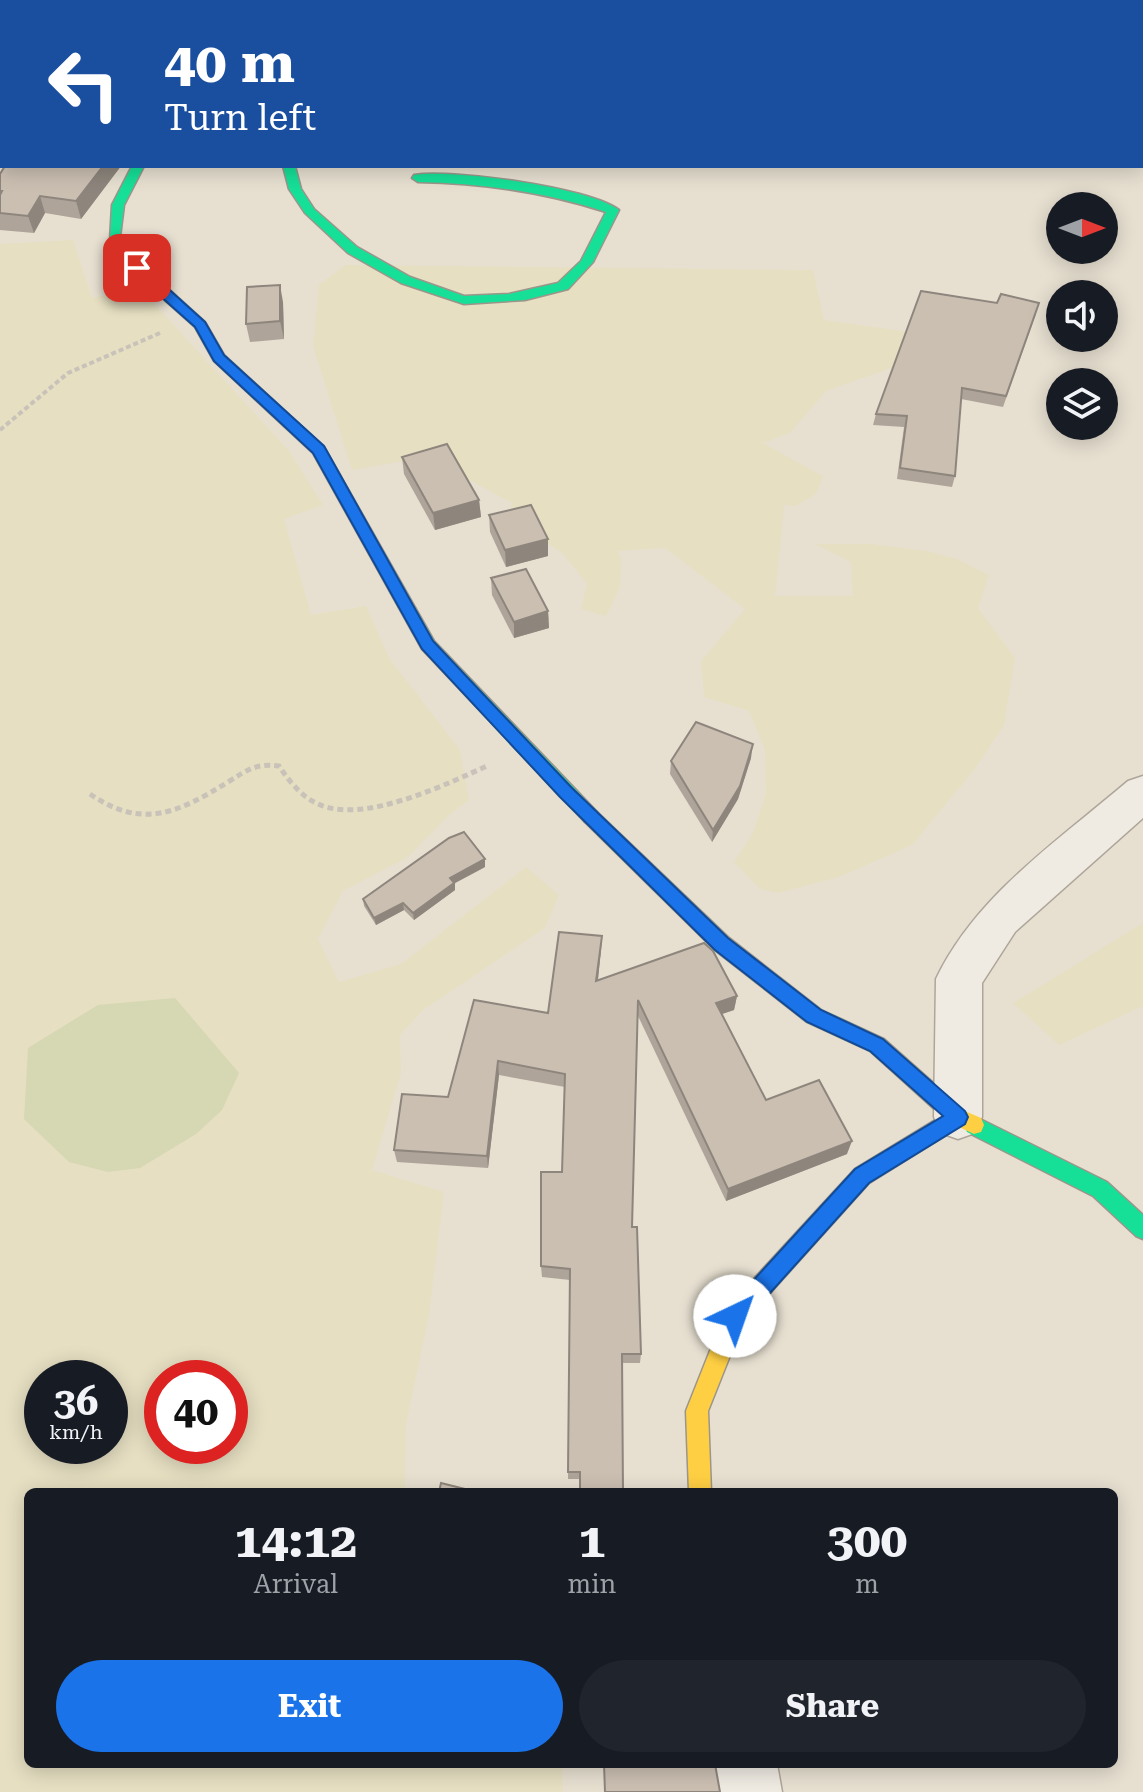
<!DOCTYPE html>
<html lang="en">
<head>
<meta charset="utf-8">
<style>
  :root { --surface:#171b24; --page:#20242c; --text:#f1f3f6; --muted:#9ea1a6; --accent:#1a73e8 }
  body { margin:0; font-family:"Roboto Serif",serif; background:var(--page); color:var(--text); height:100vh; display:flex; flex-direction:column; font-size:30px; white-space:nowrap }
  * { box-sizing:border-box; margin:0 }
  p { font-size:26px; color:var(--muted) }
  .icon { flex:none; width:44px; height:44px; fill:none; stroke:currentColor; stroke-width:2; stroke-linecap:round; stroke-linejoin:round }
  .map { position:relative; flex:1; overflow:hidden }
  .side { position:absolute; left:24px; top:1488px; width:1094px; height:280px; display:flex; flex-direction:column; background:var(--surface); border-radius:12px; box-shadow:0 4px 20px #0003 }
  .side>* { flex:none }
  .banner { position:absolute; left:0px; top:0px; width:1144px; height:168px; box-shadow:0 4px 20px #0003; background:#1a4fa0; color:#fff; overflow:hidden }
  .needle { width:52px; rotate:90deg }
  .buttons { position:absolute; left:1046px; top:192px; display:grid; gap:16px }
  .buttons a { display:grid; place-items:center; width:72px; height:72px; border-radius:50%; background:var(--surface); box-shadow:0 4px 20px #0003; font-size:40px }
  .speed { position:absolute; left:24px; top:1360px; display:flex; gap:16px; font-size:40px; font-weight:700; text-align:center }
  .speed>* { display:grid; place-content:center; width:104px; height:104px; border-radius:50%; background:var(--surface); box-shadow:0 4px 20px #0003; line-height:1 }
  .speed small { font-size:20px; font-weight:400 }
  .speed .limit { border:12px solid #d22; background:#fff; color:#111 }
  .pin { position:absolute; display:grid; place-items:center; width:68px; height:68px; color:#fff; margin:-34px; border-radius:16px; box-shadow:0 4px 12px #0006 }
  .me { position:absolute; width:88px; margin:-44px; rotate:42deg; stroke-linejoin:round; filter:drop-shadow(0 0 6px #0008) }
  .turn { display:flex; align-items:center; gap:28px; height:168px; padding:0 32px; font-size:36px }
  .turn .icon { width:104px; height:104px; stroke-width:2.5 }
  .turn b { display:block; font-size:56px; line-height:68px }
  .eta { display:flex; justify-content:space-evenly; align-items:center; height:136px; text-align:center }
  .eta b { font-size:48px; font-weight:700; line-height:56px }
  .primary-button { display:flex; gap:16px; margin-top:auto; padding:16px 32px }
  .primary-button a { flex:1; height:92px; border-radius:48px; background:var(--accent); color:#fff; font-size:32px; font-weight:700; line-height:92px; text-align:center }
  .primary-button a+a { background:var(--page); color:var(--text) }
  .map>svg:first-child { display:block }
  .farmland { fill:#e6dfc2; fill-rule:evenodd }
  .green { fill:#d6d7b3 }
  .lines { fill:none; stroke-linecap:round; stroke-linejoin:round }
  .street-casing { stroke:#ada599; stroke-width:3 }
  .fast-casing { stroke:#9c958a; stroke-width:3 }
  .slow-casing { stroke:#9c958a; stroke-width:3 }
  .path-far2 { stroke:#c8c2b9; stroke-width:3; stroke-dasharray:4 3; stroke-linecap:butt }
  .path-far1 { stroke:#c8c2b9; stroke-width:4; stroke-dasharray:5 3; stroke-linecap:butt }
  .path { stroke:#c8c2b9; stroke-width:5; stroke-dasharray:6 4; stroke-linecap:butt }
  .street { fill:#efebe3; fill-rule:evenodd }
  .fast { fill:#16e098; fill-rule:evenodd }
  .slow { fill:#ffcf43; fill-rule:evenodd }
  .wall { fill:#afa499 }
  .shaded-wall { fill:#8e867d }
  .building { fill:#cbbfb2; stroke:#8e867d; stroke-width:2 }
  .route { fill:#1a73e8; stroke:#114b97; stroke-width:2 }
</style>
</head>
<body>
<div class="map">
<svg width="1143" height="1792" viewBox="0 0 1143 1792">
  <rect width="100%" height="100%" fill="#e7e0d1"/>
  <!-- farmland -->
  <g class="farmland">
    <path d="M73 240 92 298 140 288 289 451 323 505 284 519 311 615 366 606 389 658 460 750 469 800 449 815 408 857 343 891 318 939 339 982 401 964 526 867 559 895 545 928 423 1010 400 1035 401 1073 372 1170 444 1192 429 1315 406 1424 405 1492H28V1764H476L477 1768 562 1764 563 1792H0V244ZM42 1378H110V1446H42ZM162 1378H230V1446H162Z"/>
    <polygon points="345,265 813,270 824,320 910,332 900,365 826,391 790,433 763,443 823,476 816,494 796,506 784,505 775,596 853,596 851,562 815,544 871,544 926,551 957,559 989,575 978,608 1015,658 1004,725 974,770 912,845 839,877 778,893 760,889 734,862 753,833 766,793 765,750 749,711 704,697 701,661 745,609 665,548 617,551 621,558 620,588 606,616 581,609 587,584 563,554 533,533 510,507 512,503 468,479 451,453 352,470 313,346 319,285"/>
    <polygon points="1143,923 1143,1006 1059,1045 1013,1003"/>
  </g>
  <!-- green -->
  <polygon class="green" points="175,998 239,1073 222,1110 196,1134 140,1168 108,1172 69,1162 24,1119 28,1048 98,1005"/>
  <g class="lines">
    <!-- street casing -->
    <g class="street-casing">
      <g id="street">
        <rect x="1142" y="13" width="1" height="16"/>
        <path d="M1143 776V818L1015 932 982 983V1117L975 1133 958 1139 941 1133 934 1117 936 979C976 895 1059 840 1128 781Z"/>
        <polygon points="715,1764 777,1764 782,1792 720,1792"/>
      </g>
    </g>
    <!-- fast casing -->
    <g class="fast-casing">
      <g id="fast">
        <polygon points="132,166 144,166 124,205 120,237 142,265 205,322 224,355 324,447 434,641 597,812 600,817 597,822 585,822 422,649 313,453 214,361 195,327 132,271 110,240 112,205"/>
        <path d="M283 166H295L301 189 314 209 357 247 410 277 464 296 509 294 558 283 581 261 606 212C544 192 483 183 418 182L412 178 414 175C452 169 589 187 619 210L593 262 568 289 525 300 464 304 401 283 348 253 305 213 289 189Z"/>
        <polygon points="974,1116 1107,1182 1143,1215 1143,1239 1136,1236 1093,1196 967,1132 964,1125 967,1118"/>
      </g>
    </g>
    <!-- slow casing -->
    <g class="slow-casing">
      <polygon id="slow" points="591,810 597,812 729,938 821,1010 884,1039 965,1111 981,1118 984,1125 981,1132 974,1134 959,1127 869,1183 743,1323 708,1411 711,1492 689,1492 686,1411 727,1308 855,1169 942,1116 870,1051 807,1022 715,950 585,822 582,817 585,812"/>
    </g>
    <!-- path-far2 -->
    <polyline class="path-far2" points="430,2 471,0"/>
    <!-- path-far1 -->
    <polyline class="path-far1" points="0,430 68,373 160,333"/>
    <!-- path -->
    <path class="path" d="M90 794C142 830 178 813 228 782 247 770 256 763 279 766 289 781 302 797 318 804 363 825 447 784 489 765"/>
    <!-- street -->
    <use href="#street" class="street"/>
    <!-- fast -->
    <use href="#fast" class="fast"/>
    <!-- slow -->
    <use href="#slow" class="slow"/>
  </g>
  <!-- wall -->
  <g class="wall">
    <polygon points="5,166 121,166 81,219 45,213 34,233 0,230 0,174"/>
    <polygon points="283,302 284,339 250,342 246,324"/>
    <polygon points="1036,314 1003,407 961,399 955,476 952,487 897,479 904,427 873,425 876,414"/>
    <polygon points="402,457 479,500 481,517 435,530 404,474"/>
    <polygon points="489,515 548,556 506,567 490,532"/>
    <polygon points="491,578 548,611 549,628 514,638 492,595"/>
    <polygon points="751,758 738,799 712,842 670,774 671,761"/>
    <polygon points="485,867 455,883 455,890 414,920 404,910 376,925 364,906 363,899"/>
    <polygon points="602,936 598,981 737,996 734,1010 722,1014 766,1100 847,1154 726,1201 638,1016 632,1227 641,1354 640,1363 622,1363 580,1492 580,1479 568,1479 570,1280 542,1277 541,1266 562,1172 565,1087 499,1075 488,1168 397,1162 394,1150 448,1097 548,1013"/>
  </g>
  <!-- shaded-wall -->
  <g class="shaded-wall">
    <polygon points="103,166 121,166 81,219 76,201"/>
    <polygon points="40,196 45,213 34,233 28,216"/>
    <polygon points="280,285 283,302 284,339 280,321"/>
    <polygon points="479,500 481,517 435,530 433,513"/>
    <polygon points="548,539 548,556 506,567 505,550"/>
    <polygon points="548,611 549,628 514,638 514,622"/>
    <polygon points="753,744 751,758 738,799 712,842 713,830"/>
    <polygon points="485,859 485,867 455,883 455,890 414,920 413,913 450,878"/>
    <polygon points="403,903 404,910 376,925 374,918"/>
    <polygon points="602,936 601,951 596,996 596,981"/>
    <polygon points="737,996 734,1010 713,1017 716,1003"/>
    <polygon points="498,1061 499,1075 488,1168 487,1156"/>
    <polygon points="852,1141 847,1154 726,1201 728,1189"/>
  </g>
  <!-- building -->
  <g class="building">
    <polygon points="362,0 383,0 401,2 361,2"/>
    <polygon points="923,0 968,0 969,2 924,2"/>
    <polygon points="5,166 103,166 76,201 40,196 28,216 0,213 0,195 2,191 0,191 0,174"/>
    <polygon points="280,285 280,321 246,324 247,287"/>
    <polygon points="921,291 997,303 1001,294 1039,303 1006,396 962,388 955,476 900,468 907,416 876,414"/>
    <polygon points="447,444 479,500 433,513 402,457"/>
    <polygon points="531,505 548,539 505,550 489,515"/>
    <polygon points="526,569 548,611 514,622 491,578"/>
    <polygon points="696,722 753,744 740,786 713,830 671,761"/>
    <polygon points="464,832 485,859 450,878 454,883 413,913 403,903 374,918 363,899 449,838"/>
    <polygon points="559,932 602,936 596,981 704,943 713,951 737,996 716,1003 766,1100 819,1080 852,1141 728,1189 638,1000 632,1227 637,1227 641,1354 622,1354 623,1492 632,1492 580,1492 580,1472 568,1472 570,1269 541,1266 541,1172 562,1172 565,1074 498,1061 487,1156 394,1150 402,1094 448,1097 474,1000 548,1013"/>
    <polygon points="441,1483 477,1492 439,1492"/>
    <polygon points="604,1764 715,1764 720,1792 605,1792"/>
  </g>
  <!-- route -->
  <polygon class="route" points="132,265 142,265 205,322 224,355 324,446 433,641 572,788 728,938 821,1010 883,1039 965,1111 968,1117 965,1124 869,1183 743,1323 735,1326 728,1323 724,1316 728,1308 855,1169 943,1116 870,1051 807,1022 715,950 560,797 422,649 313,453 214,361 195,327 132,271"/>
</svg>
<div class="buttons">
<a><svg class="needle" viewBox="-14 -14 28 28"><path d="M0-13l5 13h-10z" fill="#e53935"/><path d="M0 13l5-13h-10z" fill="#9ea1a6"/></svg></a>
<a><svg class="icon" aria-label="sound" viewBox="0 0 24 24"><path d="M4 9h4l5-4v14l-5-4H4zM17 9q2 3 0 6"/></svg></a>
<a><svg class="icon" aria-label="layers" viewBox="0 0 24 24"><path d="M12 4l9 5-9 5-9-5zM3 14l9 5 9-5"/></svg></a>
</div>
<div class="speed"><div>36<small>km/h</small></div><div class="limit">40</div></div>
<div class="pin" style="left:137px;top:268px;background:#d93025"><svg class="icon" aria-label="arrive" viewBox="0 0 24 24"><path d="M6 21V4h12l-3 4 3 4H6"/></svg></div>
<svg class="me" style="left:735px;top:1316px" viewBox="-20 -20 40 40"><circle r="19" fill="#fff"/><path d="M0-13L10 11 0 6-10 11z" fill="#1a73e8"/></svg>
<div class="banner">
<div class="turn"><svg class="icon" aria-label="left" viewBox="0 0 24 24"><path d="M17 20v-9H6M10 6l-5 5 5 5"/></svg><div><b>40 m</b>Turn left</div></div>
</div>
<section class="side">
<div class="eta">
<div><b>14:12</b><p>Arrival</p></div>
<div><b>1</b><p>min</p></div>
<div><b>300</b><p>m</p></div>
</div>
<div class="primary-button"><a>Exit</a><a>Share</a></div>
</section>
</div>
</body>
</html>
